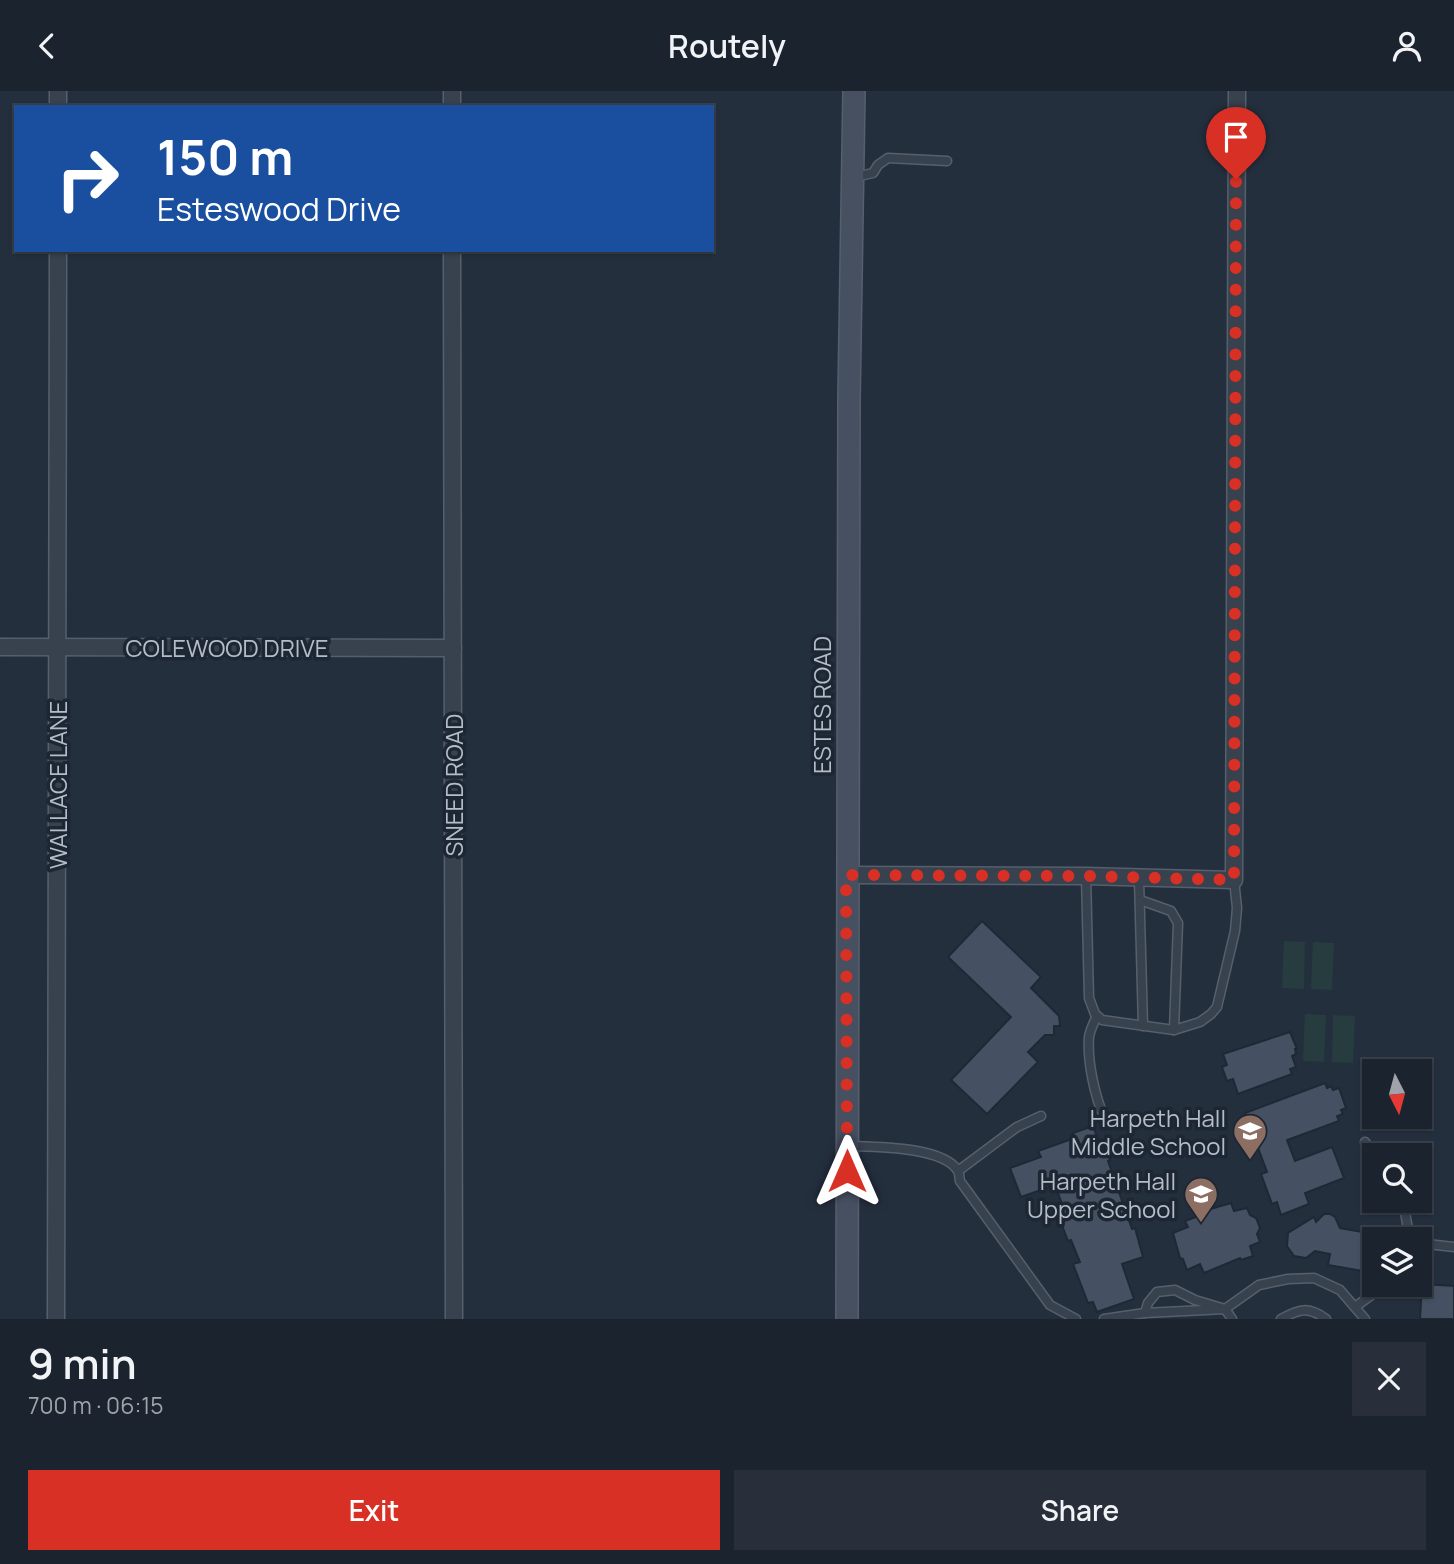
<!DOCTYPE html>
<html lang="en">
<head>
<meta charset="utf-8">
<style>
  :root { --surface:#1b232e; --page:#282f3a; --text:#f1f3f6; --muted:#a0a4aa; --line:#39404a; --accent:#d93025 }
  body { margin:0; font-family:Manrope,sans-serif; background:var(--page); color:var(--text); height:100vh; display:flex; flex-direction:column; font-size:26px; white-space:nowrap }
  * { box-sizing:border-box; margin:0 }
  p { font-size:23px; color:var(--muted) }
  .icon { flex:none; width:38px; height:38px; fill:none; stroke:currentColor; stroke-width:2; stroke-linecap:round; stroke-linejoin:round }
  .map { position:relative; height:1228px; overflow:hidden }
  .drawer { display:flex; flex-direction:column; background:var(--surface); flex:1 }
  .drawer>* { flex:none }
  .guide { position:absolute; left:14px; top:14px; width:700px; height:147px; border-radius:0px; box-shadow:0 2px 5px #0004,0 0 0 2px var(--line); background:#1a4fa0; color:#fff; overflow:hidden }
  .needle { width:46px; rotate:174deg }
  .buttons { position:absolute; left:1362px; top:968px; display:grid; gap:14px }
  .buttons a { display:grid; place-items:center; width:70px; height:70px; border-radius:0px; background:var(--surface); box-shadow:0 2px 5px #0004,0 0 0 2px var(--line); font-size:35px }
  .pin { position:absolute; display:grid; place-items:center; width:60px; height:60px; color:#fff; margin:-72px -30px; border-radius:50% 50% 50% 0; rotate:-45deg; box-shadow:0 0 7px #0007 }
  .pin .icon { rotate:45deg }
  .me { position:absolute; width:77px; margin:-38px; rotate:0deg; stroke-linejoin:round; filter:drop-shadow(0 0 5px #0008) }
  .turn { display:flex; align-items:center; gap:24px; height:147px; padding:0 28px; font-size:32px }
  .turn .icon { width:91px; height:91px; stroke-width:2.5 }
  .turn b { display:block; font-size:49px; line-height:60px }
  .round { display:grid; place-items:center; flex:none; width:74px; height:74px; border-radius:0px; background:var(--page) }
  .summary { display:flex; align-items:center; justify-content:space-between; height:119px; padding:0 28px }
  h1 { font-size:42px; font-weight:600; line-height:52px }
  .primary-button { display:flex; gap:14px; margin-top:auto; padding:14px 28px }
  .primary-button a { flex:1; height:80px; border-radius:0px; background:var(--accent); color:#fff; font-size:28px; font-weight:600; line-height:80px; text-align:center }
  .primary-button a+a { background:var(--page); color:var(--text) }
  header { display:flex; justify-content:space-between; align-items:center; height:91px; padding:0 28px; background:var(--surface); font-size:32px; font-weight:600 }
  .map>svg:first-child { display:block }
  .green { fill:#263c3f }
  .building { fill:#455162; stroke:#1f2835; stroke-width:2 }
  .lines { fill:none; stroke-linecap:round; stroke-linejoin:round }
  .lane-casing { stroke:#565f6c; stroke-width:11 }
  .street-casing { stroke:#565f6c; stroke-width:19 }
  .secondary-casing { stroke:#565f6c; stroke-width:24 }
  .lane { stroke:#38414e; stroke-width:8 }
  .street { stroke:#38414e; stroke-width:16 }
  .secondary { stroke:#465061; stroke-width:21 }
  .route { stroke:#d93025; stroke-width:12; stroke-dasharray:0 21.6 }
  .labels { text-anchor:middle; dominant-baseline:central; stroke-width:7; stroke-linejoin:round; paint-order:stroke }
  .street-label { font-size:24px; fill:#b4bcc9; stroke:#1d2633 }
  .poi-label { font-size:24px; fill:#b4bcc9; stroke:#1d2633; text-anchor:end }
</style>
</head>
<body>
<header><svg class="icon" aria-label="back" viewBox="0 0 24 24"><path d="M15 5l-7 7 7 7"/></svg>Routely<svg class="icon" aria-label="person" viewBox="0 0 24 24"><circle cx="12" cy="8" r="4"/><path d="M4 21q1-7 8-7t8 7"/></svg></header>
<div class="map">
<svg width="1454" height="1228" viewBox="0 0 1454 1228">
  <rect width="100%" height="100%" fill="#242f3e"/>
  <!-- green -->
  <g class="green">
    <polygon points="1284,850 1305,851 1304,898 1282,897"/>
    <polygon points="1313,851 1334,852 1332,899 1311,898"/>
    <polygon points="1305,923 1326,924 1324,971 1303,970"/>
    <polygon points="1333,924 1355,925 1353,972 1332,971"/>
  </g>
  <!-- building -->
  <g class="building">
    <polygon points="982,830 1041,886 1031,897 1059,925 1060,935 1054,935 1054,944 1045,944 1028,961 1038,971 987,1023 951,989 1011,926 948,866"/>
    <polygon points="1290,941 1297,958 1295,958 1296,963 1292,965 1296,976 1290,978 1292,983 1238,1003 1233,988 1227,990 1222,976 1227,974 1223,963"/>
    <polygon points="1325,992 1327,997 1331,995 1333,999 1339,997 1346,1017 1341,1019 1343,1023 1337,1025 1339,1030 1287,1049 1295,1070 1332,1056 1344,1087 1305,1102 1309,1113 1281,1124 1277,1111 1272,1113 1261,1083 1267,1081 1245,1022"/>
    <polygon points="1093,1035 1102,1059 1106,1057 1110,1069 1108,1070 1132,1138 1135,1137 1143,1166 1122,1173 1134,1208 1097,1221 1093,1211 1088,1212 1073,1173 1080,1171 1071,1149 1068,1150 1055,1116 1062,1113 1055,1094 1021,1106 1010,1077 1041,1066 1038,1060 1075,1047 1073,1042"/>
    <polygon points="1231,1112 1234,1120 1247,1117 1250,1124 1256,1127 1260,1137 1257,1143 1260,1151 1250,1155 1253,1165 1241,1169 1240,1167 1204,1182 1200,1173 1187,1179 1183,1168 1180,1167 1173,1142 1188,1136 1185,1130 1201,1124 1207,1119"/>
    <polygon points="1324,1123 1330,1123 1335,1126 1340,1137 1374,1143 1374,1182 1328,1174 1330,1163 1315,1160 1306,1167 1294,1165 1287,1155 1288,1142 1314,1126 1316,1131"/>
    <polygon points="1422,1193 1454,1195 1454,1228 1420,1228"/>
  </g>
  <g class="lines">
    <!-- lane casing -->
    <g class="lane-casing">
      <g id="lane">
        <polyline points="855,86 873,82 878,74 888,67 947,70"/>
        <polyline points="1086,785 1089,907 1095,923 1102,929 1174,939 1200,931 1211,923 1217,916 1235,840 1237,817 1234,789"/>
        <polyline points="1139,788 1143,935"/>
        <polyline points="1140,809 1171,820 1178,832 1174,939"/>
        <path d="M1097 925C1094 931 1090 939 1089 946 1087 970 1095 1007 1105 1028"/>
        <polyline points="1365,1051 1374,1064"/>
        <path d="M848 1055C874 1056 943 1055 958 1080 960 1083 959 1087 960 1090L1050 1214 1076 1228"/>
        <polyline points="958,1080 1017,1036 1041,1025"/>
        <polyline points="1403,1110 1408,1138 1406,1148"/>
        <polyline points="1419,1152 1454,1156"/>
        <polyline points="1355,1216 1385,1194"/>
        <polyline points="1145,1222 1148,1212 1157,1201 1175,1199 1195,1209 1225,1218 1232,1228"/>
        <polyline points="1104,1228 1145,1222 1225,1218 1259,1194 1288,1188 1314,1187 1340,1199 1365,1228"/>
        <path d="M1281 1228C1299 1218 1308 1215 1326 1228"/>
      </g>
    </g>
    <!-- street casing -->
    <g class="street-casing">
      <g id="street">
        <polyline points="58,16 58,0"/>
        <polyline points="452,16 452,0"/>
        <polyline points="452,159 454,1228"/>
        <polyline points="0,556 453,557"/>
        <polyline points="846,784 1086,785 1234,789 1237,0"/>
        <polyline points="56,1228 58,159"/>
      </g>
    </g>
    <!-- secondary casing -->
    <g class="secondary-casing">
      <polyline id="secondary" points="847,1228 849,308 854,0"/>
    </g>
    <!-- lane -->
    <use href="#lane" class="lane"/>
    <!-- street -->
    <use href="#street" class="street"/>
    <!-- secondary -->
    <use href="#secondary" class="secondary"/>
  </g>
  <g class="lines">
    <!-- route -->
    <polyline class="route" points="847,1080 846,784 1086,785 1234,789 1236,88"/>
  </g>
  <!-- icons -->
  <defs>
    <g id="school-pin" transform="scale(1.75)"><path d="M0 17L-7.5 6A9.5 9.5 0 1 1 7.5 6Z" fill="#8d6e63" stroke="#1d2633"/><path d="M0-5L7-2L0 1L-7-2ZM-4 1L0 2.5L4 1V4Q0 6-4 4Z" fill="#fff"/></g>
  </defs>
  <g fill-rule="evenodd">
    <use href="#school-pin" x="1250" y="1040"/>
    <use href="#school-pin" x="1201" y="1103"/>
  </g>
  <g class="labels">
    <!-- street labels -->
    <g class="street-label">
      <text x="227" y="556">COLEWOOD DRIVE</text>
      <text transform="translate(821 614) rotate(-90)">ESTES ROAD</text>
      <text transform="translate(57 694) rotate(-90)">WALLACE LANE</text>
      <text transform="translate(453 694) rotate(-90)">SNEED ROAD</text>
    </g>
    <!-- poi labels -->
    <g class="poi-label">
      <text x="1226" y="1026">Harpeth Hall<tspan x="1226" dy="28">Middle School</tspan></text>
      <text x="1176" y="1089">Harpeth Hall<tspan x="1176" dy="28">Upper School</tspan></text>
    </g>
  </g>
</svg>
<div class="buttons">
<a><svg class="needle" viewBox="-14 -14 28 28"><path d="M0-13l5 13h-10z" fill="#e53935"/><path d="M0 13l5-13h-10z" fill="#a0a4aa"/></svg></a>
<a><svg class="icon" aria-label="search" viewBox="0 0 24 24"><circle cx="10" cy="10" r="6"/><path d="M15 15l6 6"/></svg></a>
<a><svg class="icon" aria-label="layers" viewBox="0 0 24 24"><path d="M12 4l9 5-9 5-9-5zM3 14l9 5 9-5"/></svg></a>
</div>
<div class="pin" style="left:1236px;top:88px;background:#d93025"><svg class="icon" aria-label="arrive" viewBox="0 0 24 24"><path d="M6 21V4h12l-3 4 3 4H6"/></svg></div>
<svg class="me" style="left:847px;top:1080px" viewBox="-20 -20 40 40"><path d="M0-17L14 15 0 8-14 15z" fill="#d93025" stroke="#fff" stroke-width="4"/></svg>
<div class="guide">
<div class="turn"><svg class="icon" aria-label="right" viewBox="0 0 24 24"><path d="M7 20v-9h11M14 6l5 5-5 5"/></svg><div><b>150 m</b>Esteswood Drive</div></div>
</div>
</div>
<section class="drawer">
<div class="summary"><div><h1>9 min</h1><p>700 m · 06:15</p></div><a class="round"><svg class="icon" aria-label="close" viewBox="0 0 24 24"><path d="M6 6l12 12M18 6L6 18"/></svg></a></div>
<div class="primary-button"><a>Exit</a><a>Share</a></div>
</section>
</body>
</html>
